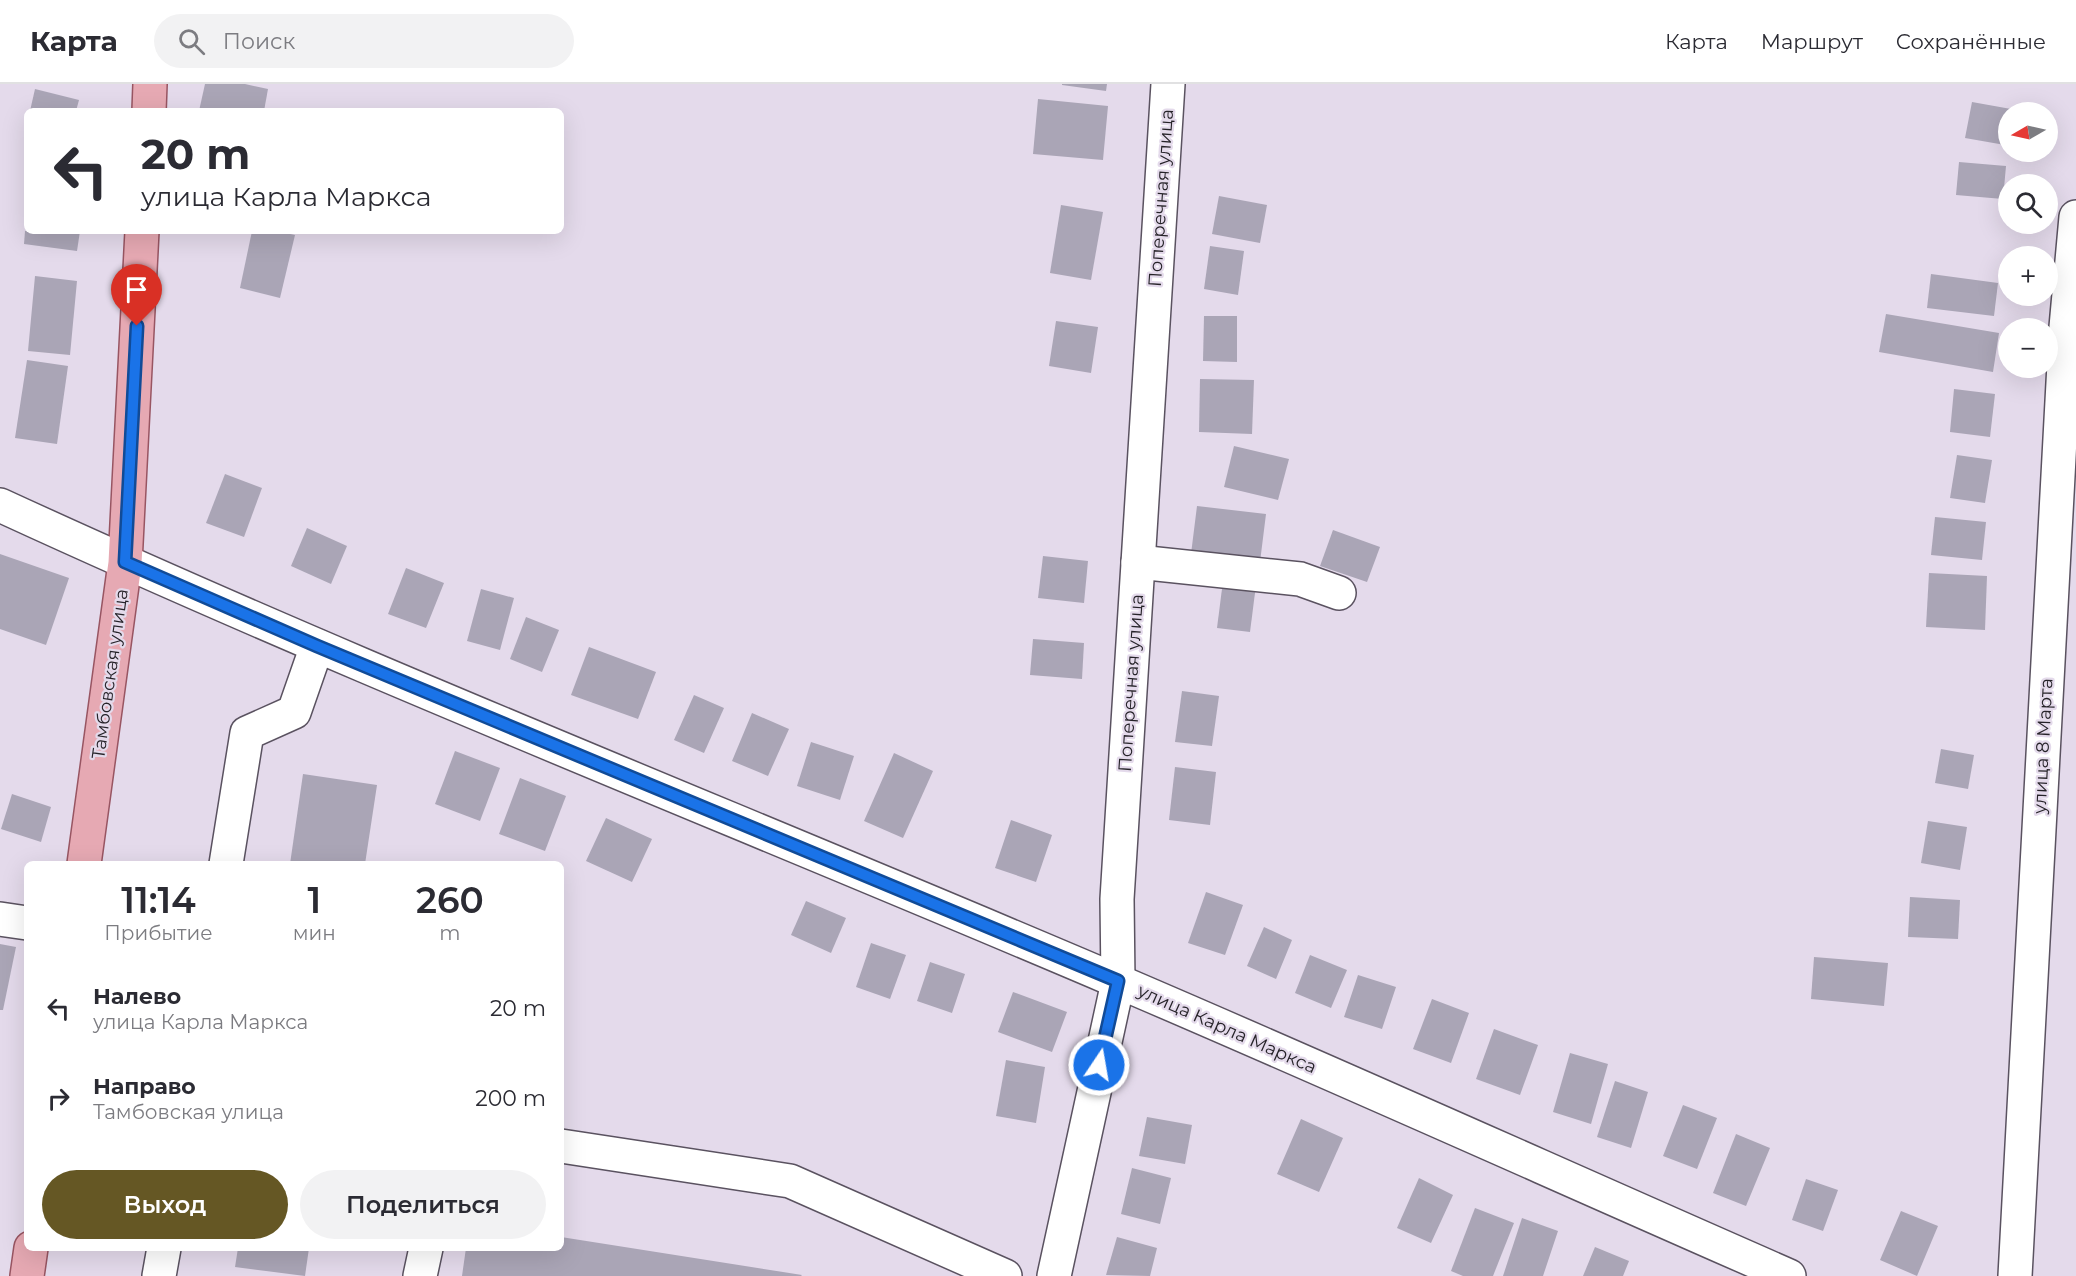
<!DOCTYPE html>
<html lang="ru">
<head>
<meta charset="utf-8">
<style>
  :root { --surface:#fff; --page:#f2f2f3; --text:#2b2b33; --muted:#7c7c81; --line:#e1e1e2; --accent:#655724 }
  body { margin:0; font-family:Montserrat,sans-serif; background:var(--page); color:var(--text); height:100vh; display:flex; flex-direction:column; font-size:22px; white-space:nowrap }
  * { box-sizing:border-box; margin:0 }
  p { font-size:20px; color:var(--muted) }
  .icon { flex:none; width:33px; height:33px; fill:none; stroke:currentColor; stroke-width:2; stroke-linecap:round; stroke-linejoin:round }
  .map { position:relative; flex:1; overflow:hidden }
  .details { position:absolute; left:24px; top:777px; width:540px; height:390px; display:flex; flex-direction:column; background:var(--surface); border-radius:9px; box-shadow:0 6px 24px #0002 }
  .details>* { flex:none }
  .guide { position:absolute; left:24px; top:24px; width:540px; height:126px; border-radius:9px; box-shadow:0 6px 24px #0002; background:#fff; color:var(--text); overflow:hidden }
  .needle { width:39px; rotate:261deg }
  .tools { position:absolute; left:1998px; top:18px; display:grid; gap:12px }
  .tools a { display:grid; place-items:center; width:60px; height:60px; border-radius:50%; background:var(--surface); box-shadow:0 6px 24px #0002; font-size:30px }
  .pin { position:absolute; display:grid; place-items:center; width:51px; height:51px; color:#fff; margin:-62px -26px; border-radius:50% 50% 50% 0; rotate:-45deg; box-shadow:0 0 6px #0007 }
  .pin .icon { rotate:45deg }
  .me { position:absolute; width:66px; margin:-33px; rotate:12deg; stroke-linejoin:round; filter:drop-shadow(0 0 4px #0008) }
  .turn { display:flex; align-items:center; gap:21px; height:126px; padding:0 18px; font-size:27px }
  .turn .icon { width:78px; height:78px; stroke-width:2.5 }
  .turn b { display:block; font-size:42px; line-height:51px }
  .eta { display:flex; justify-content:space-evenly; align-items:center; height:102px; text-align:center }
  .eta b { font-size:36px; font-weight:600; line-height:42px }
  .cta { display:flex; gap:12px; margin-top:auto; padding:12px 18px }
  .cta a { flex:1; height:69px; border-radius:36px; background:var(--accent); color:#fff; font-size:24px; font-weight:600; line-height:69px; text-align:center }
  .cta a+a { background:var(--page); color:var(--text) }
  ul { padding:0; list-style:none }
  li { display:flex; align-items:center; gap:18px; height:90px; padding:0 18px }
  li div { flex:1 }
  li b { display:block; font-size:22px }
  li em { font-style:normal }
  header { display:flex; align-items:center; gap:36px; box-sizing:border-box; height:84px; padding:0 30px; background:var(--surface); border-bottom:2px solid var(--line) }
  header strong { font-size:28px }
  nav { display:flex; gap:33px; margin-inline-start:auto; font-size:21px }
  .search { width:420px; height:54px; background:var(--page); display:flex; align-items:center; gap:15px; box-sizing:border-box; padding:0 21px; border-radius:33px; color:var(--muted); font-size:22px }
  .map>svg:first-child { display:block }
  .building { fill:#aaa5b6 }
  .lines { fill:none; stroke-linecap:round; stroke-linejoin:round }
  .minor-casing { stroke:#5a5260; stroke-width:36 }
  .major-casing { stroke:#985562; stroke-width:36 }
  .minor { stroke:#fff; stroke-width:33 }
  .major { stroke:#e6a9b3; stroke-width:33 }
  .route-casing { stroke:#114b97; stroke-width:15 }
  .route { stroke:#1a73e8; stroke-width:10 }
  .labels { text-anchor:middle; dominant-baseline:central; stroke-width:4.5; stroke-linejoin:round; paint-order:stroke }
  .street-label { font-size:18px; fill:#262329; stroke:#e4daeb }
</style>
</head>
<body>
<header>
<strong>Карта</strong>
<div class="search"><svg class="icon" aria-label="search" viewBox="0 0 24 24"><circle cx="10" cy="10" r="6"/><path d="M15 15l6 6"/></svg>Поиск</div>
<nav><a>Карта</a><a>Маршрут</a><a>Сохранённые</a></nav>
</header>
<div class="map">
<svg width="2076" height="1192" viewBox="0 0 2076 1192">
  <rect width="100%" height="100%" fill="#e4daeb"/>
  <!-- building -->
  <g class="building">
    <polygon points="205,0 245,0 268,5 264,27 199,27"/>
    <polygon points="1062,0 1107,0 1106,7 1062,1"/>
    <polygon points="35,5 79,16 76,27 30,27"/>
    <polygon points="1038,15 1108,22 1103,76 1033,70"/>
    <polygon points="1972,18 2011,25 2011,28 2008,28 2005,61 1965,54"/>
    <polygon points="1959,78 2006,82 2003,115 1956,111"/>
    <polygon points="1219,112 1267,121 1260,159 1212,150"/>
    <polygon points="1061,121 1103,128 1091,196 1050,189"/>
    <polygon points="25,147 80,147 77,167 24,160"/>
    <polygon points="252,147 276,147 295,151 280,214 240,204"/>
    <polygon points="1210,162 1244,167 1238,211 1204,205"/>
    <polygon points="1931,190 1998,199 1994,232 1927,224"/>
    <polygon points="35,192 77,197 70,271 28,267"/>
    <polygon points="1886,230 1999,249 1993,288 1879,268"/>
    <polygon points="1204,232 1237,232 1237,278 1203,277"/>
    <polygon points="1056,237 1098,243 1091,289 1049,282"/>
    <polygon points="27,276 68,282 57,360 15,354"/>
    <polygon points="1200,295 1254,296 1252,350 1199,348"/>
    <polygon points="1954,305 1995,310 1990,353 1950,348"/>
    <polygon points="1234,362 1289,375 1278,416 1224,403"/>
    <polygon points="1957,371 1992,376 1985,419 1950,414"/>
    <polygon points="225,390 262,404 244,453 206,439"/>
    <polygon points="1197,422 1266,430 1260,478 1191,470"/>
    <polygon points="1935,433 1986,438 1982,476 1931,471"/>
    <polygon points="307,444 347,462 331,500 291,482"/>
    <polygon points="1333,446 1380,463 1367,498 1320,482"/>
    <polygon points="0,470 69,494 46,561 0,545"/>
    <polygon points="1043,472 1088,477 1084,519 1038,514"/>
    <polygon points="406,484 444,499 426,544 388,530"/>
    <polygon points="1929,489 1987,492 1985,546 1926,543"/>
    <polygon points="1223,497 1256,501 1250,548 1217,544"/>
    <polygon points="481,505 514,514 500,566 467,557"/>
    <polygon points="526,533 559,546 542,588 510,575"/>
    <polygon points="1033,555 1084,559 1082,595 1030,591"/>
    <polygon points="589,563 656,588 638,635 571,611"/>
    <polygon points="1182,607 1219,612 1212,662 1175,658"/>
    <polygon points="694,611 724,624 704,669 674,656"/>
    <polygon points="752,629 789,645 768,692 732,677"/>
    <polygon points="811,658 854,672 840,716 797,702"/>
    <polygon points="1941,665 1974,671 1968,705 1935,699"/>
    <polygon points="455,667 500,684 480,737 435,720"/>
    <polygon points="894,669 933,687 903,754 864,737"/>
    <polygon points="1175,683 1216,688 1210,741 1169,736"/>
    <polygon points="303,690 377,701 365,780 290,780"/>
    <polygon points="520,694 566,712 545,767 499,750"/>
    <polygon points="12,710 51,723 41,758 1,745"/>
    <polygon points="606,734 652,755 632,798 586,777"/>
    <polygon points="1011,736 1052,751 1036,798 995,784"/>
    <polygon points="1928,737 1967,743 1960,786 1921,779"/>
    <polygon points="1206,808 1243,821 1225,871 1188,859"/>
    <polygon points="1910,813 1960,816 1958,855 1908,853"/>
    <polygon points="806,817 846,834 831,869 791,851"/>
    <polygon points="1264,843 1292,856 1276,895 1247,882"/>
    <polygon points="871,859 906,871 890,915 856,903"/>
    <polygon points="0,860 16,863 3,926 0,926"/>
    <polygon points="1310,871 1347,886 1331,924 1295,909"/>
    <polygon points="1814,873 1888,879 1884,922 1811,915"/>
    <polygon points="930,878 965,890 952,929 917,917"/>
    <polygon points="1358,891 1396,903 1382,945 1344,933"/>
    <polygon points="1013,908 1067,928 1052,968 998,948"/>
    <polygon points="1432,915 1469,929 1451,979 1413,965"/>
    <polygon points="1494,945 1538,961 1520,1011 1476,995"/>
    <polygon points="1570,969 1608,980 1591,1040 1553,1028"/>
    <polygon points="1006,976 1045,983 1036,1039 996,1032"/>
    <polygon points="1615,997 1648,1008 1631,1064 1597,1053"/>
    <polygon points="1683,1021 1717,1034 1697,1085 1663,1072"/>
    <polygon points="1147,1033 1192,1041 1185,1080 1139,1072"/>
    <polygon points="1301,1035 1343,1054 1319,1108 1277,1090"/>
    <polygon points="1736,1050 1770,1064 1746,1122 1713,1109"/>
    <polygon points="1132,1084 1171,1094 1160,1140 1121,1130"/>
    <polygon points="1419,1094 1453,1111 1431,1159 1397,1144"/>
    <polygon points="1806,1095 1838,1106 1823,1147 1792,1136"/>
    <polygon points="1475,1124 1514,1139 1493,1192 1463,1192 1451,1187"/>
    <polygon points="1901,1127 1938,1142 1917,1192 1880,1176"/>
    <polygon points="1522,1134 1558,1147 1543,1192 1503,1192"/>
    <polygon points="561,1153 802,1191 801,1192 462,1192 466,1164 561,1164"/>
    <polygon points="1117,1153 1157,1164 1150,1192 1106,1191"/>
    <polygon points="1595,1163 1629,1177 1623,1192 1583,1192"/>
    <polygon points="238,1164 309,1164 305,1192 235,1183"/>
  </g>
  <g class="lines">
    <!-- minor casing -->
    <g class="minor-casing">
      <g id="minor">
        <path d="M0 421C367 590 745 738 1117 897 1342 993 1565 1094 1789 1192"/>
        <polyline points="1138,478 1300,495 1339,509"/>
        <polyline points="226,780 247,649 294,628 317,562"/>
        <polyline points="0,835 27,839"/>
        <polyline points="561,1062 790,1097 1005,1192"/>
        <polyline points="159,1192 164,1164"/>
        <polyline points="420,1192 426,1164"/>
        <polyline points="1054,1192 1118,898 1117,815 1168,0"/>
        <polyline points="2015,1192 2066,243 2076,133"/>
      </g>
    </g>
    <!-- major casing -->
    <g class="major-casing">
      <g id="major">
        <polyline points="149,27 150,0"/>
        <polyline points="84,780 125,479 142,147"/>
        <polyline points="27,1192 31,1164"/>
      </g>
    </g>
    <!-- minor -->
    <use href="#minor" class="minor"/>
    <!-- major -->
    <use href="#major" class="major"/>
  </g>
  <g class="lines">
    <!-- route casing -->
    <g class="route-casing">
      <polyline id="route" points="137,242 125,478 317,562 1118,897 1099,981"/>
    </g>
    <!-- route -->
    <use href="#route" class="route"/>
  </g>
  <g class="labels">
    <!-- street labels -->
    <g class="street-label">
      <text transform="translate(1161 114) rotate(-86)">Поперечная улица</text>
      <text transform="translate(110 590) rotate(-82)">Тамбовская улица</text>
      <text transform="translate(1131 599) rotate(-86)">Поперечная улица</text>
      <text transform="translate(2043 662) rotate(-87)">улица 8 Марта</text>
      <text transform="translate(1227 945) rotate(24)">улица Карла Маркса</text>
    </g>
  </g>
</svg>
<div class="tools">
<a><svg class="needle" viewBox="-14 -14 28 28"><path d="M0-13l5 13h-10z" fill="#e53935"/><path d="M0 13l5-13h-10z" fill="#7c7c81"/></svg></a>
<a><svg class="icon" aria-label="search" viewBox="0 0 24 24"><circle cx="10" cy="10" r="6"/><path d="M15 15l6 6"/></svg></a>
<a>+</a>
<a>−</a>
</div>
<div class="pin" style="left:137px;top:242px;background:#d93025"><svg class="icon" aria-label="arrive" viewBox="0 0 24 24"><path d="M6 21V4h12l-3 4 3 4H6"/></svg></div>
<svg class="me" style="left:1099px;top:981px" viewBox="-20 -20 40 40"><circle r="17" fill="#1a73e8" stroke="#fff" stroke-width="3"/><path d="M0-11L8 9 0 5-8 9z" fill="#fff"/></svg>
<div class="guide">
<div class="turn"><svg class="icon" aria-label="left" viewBox="0 0 24 24"><path d="M17 20v-9H6M10 6l-5 5 5 5"/></svg><div><b>20 m</b>улица Карла Маркса</div></div>
</div>
<section class="details">
<div class="eta">
<div><b>11:14</b><p>Прибытие</p></div>
<div><b>1</b><p>мин</p></div>
<div><b>260</b><p>m</p></div>
</div>
<ul>
<li><svg class="icon" aria-label="left" viewBox="0 0 24 24"><path d="M17 20v-9H6M10 6l-5 5 5 5"/></svg><div><b>Налево</b><p>улица Карла Маркса</p></div><em>20 m</em></li>
<li><svg class="icon" aria-label="right" viewBox="0 0 24 24"><path d="M7 20v-9h11M14 6l5 5-5 5"/></svg><div><b>Направо</b><p>Тамбовская улица</p></div><em>200 m</em></li>
</ul>
<div class="cta"><a>Выход</a><a>Поделиться</a></div>
</section>
</div>
</body>
</html>
